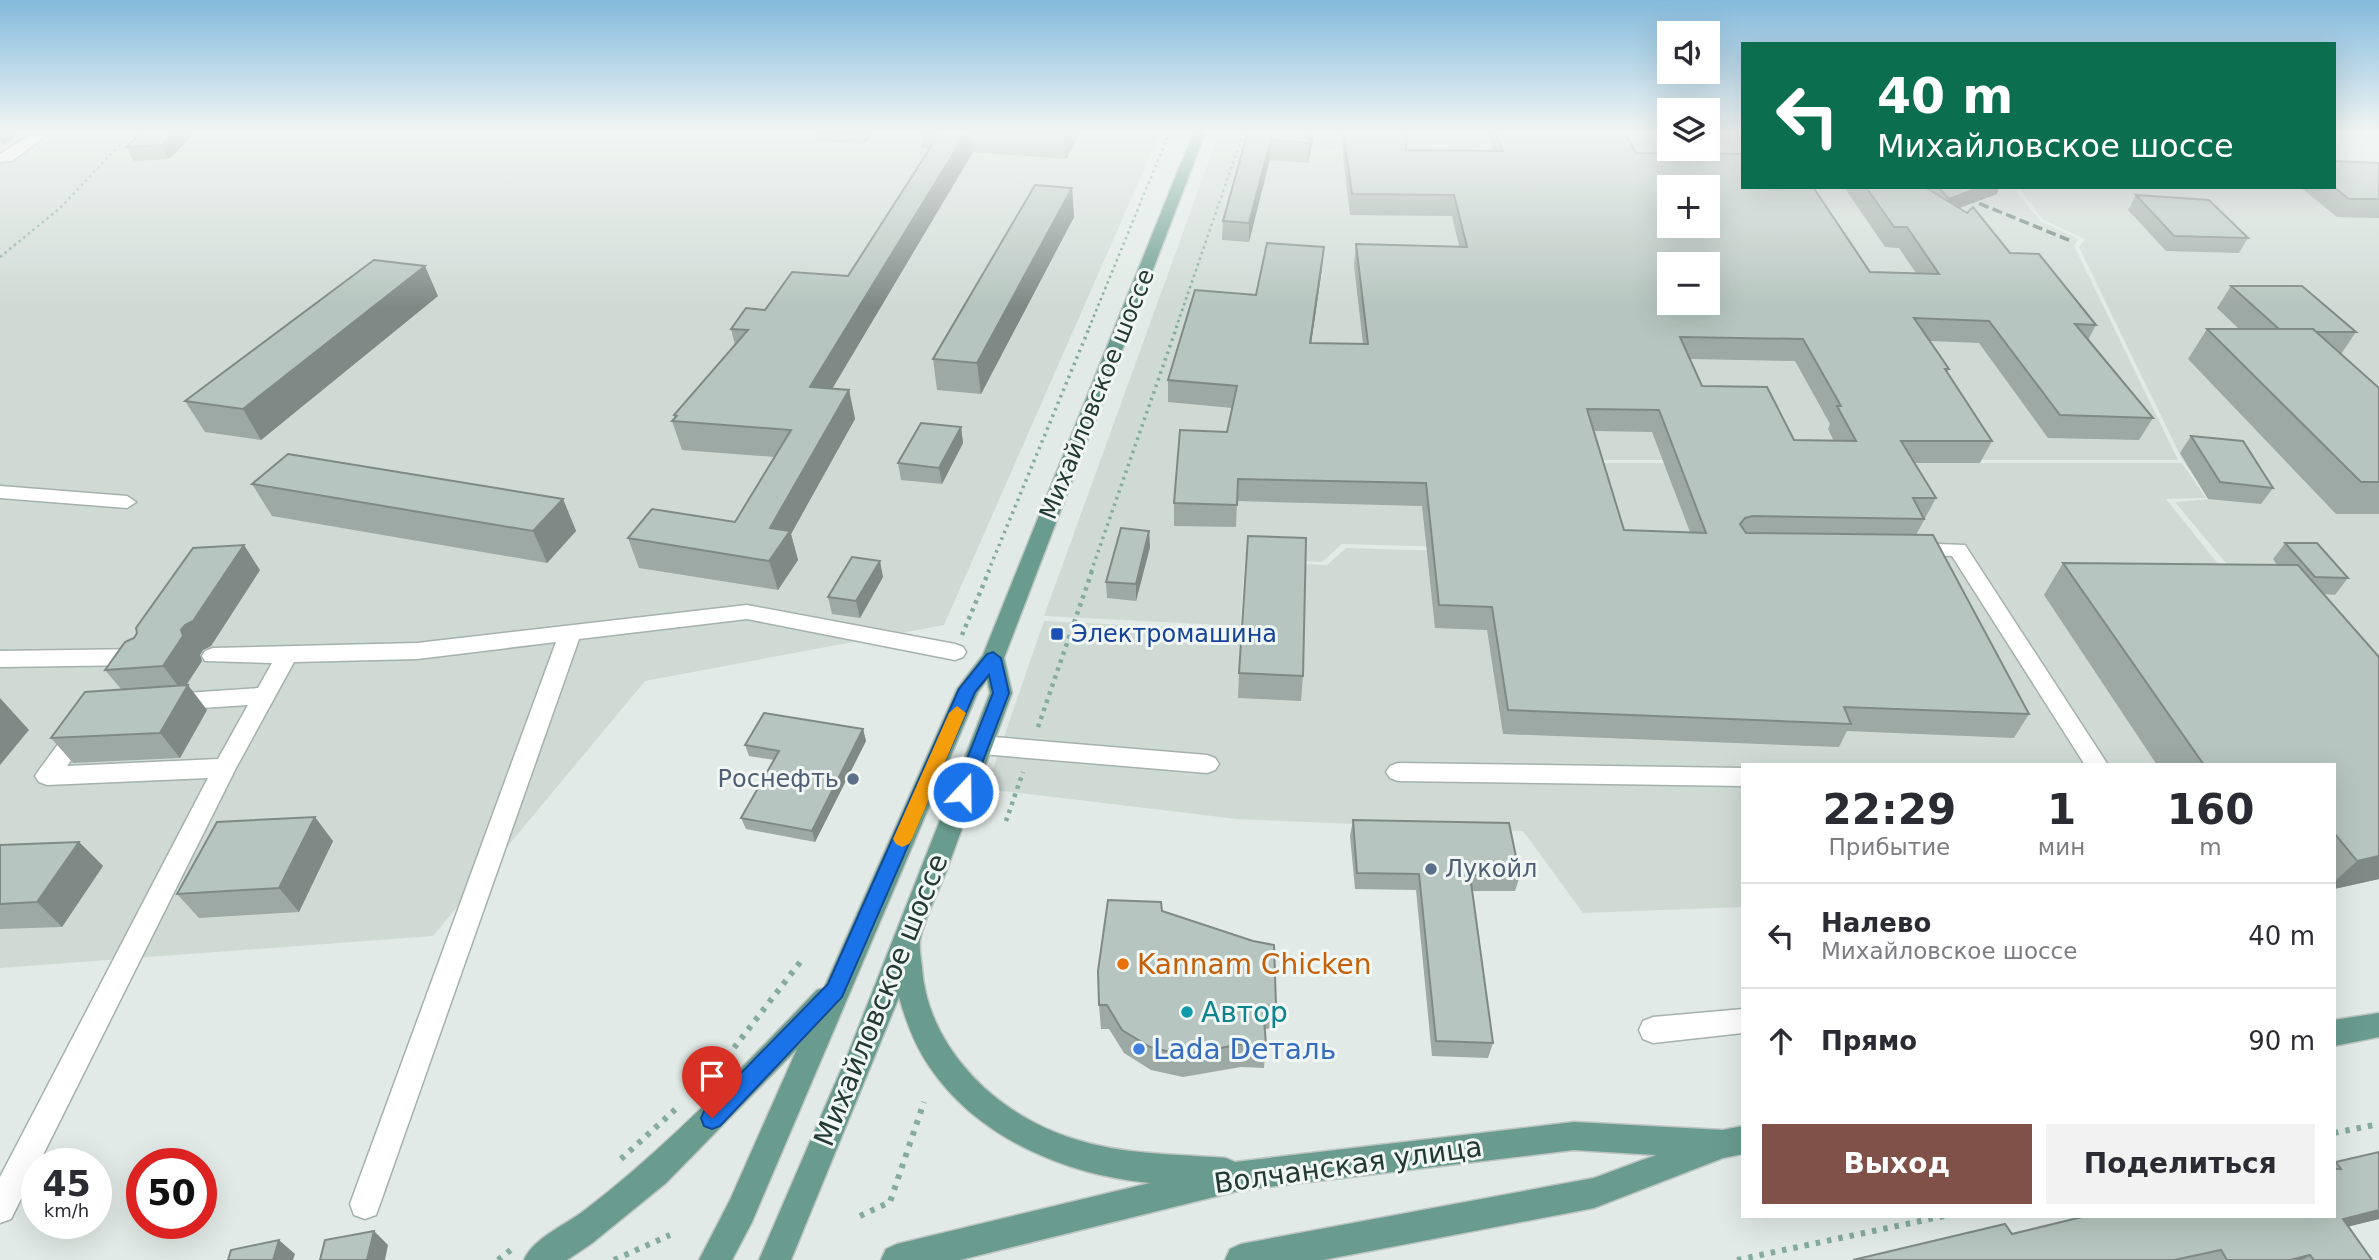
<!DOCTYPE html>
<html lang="ru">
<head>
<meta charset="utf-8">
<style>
  :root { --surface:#fff; --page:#f2f2f3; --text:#2b2b33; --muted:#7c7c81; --line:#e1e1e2; --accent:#7f5149 }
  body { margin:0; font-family:"DejaVu Sans",sans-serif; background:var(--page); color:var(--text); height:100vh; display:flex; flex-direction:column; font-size:26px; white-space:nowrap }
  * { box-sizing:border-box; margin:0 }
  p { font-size:23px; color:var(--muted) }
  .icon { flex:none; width:38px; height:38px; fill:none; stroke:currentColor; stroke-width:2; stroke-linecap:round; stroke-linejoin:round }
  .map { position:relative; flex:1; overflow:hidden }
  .sheet { position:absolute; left:1741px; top:763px; width:595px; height:455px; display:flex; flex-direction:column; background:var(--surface); border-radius:0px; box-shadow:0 7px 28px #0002 }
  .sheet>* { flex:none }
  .guide { position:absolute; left:1741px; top:42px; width:595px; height:147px; border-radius:0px; box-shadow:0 7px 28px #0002; background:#0b6e4f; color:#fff; overflow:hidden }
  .fabs { position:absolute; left:1657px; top:21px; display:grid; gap:14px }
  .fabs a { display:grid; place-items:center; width:63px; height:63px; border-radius:0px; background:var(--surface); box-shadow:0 7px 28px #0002; font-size:35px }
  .speed { position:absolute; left:21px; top:1148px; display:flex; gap:14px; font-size:35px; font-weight:700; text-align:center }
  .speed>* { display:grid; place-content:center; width:91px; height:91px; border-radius:50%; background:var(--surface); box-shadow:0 7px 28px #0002; line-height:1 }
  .speed small { font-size:18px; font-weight:400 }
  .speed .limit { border:10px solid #d22; background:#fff; color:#111 }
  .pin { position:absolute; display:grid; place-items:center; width:60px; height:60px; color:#fff; margin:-72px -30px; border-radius:50% 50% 50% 0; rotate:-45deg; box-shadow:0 0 7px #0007 }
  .pin .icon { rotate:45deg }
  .me { position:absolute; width:77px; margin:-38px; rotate:21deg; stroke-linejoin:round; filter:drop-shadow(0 0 5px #0008) }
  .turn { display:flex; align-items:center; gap:24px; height:147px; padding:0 21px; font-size:32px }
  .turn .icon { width:91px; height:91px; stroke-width:2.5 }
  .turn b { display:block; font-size:49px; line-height:60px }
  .eta { display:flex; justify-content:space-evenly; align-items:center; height:119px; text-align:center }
  .eta b { font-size:42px; font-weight:700; line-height:49px }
  .primary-button { display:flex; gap:14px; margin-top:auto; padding:14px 21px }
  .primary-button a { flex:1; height:80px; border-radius:0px; background:var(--accent); color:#fff; font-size:28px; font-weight:700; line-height:80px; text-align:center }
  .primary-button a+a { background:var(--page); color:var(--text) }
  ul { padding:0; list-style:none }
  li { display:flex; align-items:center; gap:21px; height:105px; padding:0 21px; border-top:2px solid var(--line) }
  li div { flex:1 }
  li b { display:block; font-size:26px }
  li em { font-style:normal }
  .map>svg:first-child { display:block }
  .built { fill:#cfdad5; fill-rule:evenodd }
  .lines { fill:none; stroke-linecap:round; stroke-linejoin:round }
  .minor-casing { stroke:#a4b1ad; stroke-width:3 }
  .major-casing { stroke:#bdc4c2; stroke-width:3 }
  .path-far3 { stroke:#84ab9e; stroke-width:2.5; stroke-dasharray:2.5 3.5; stroke-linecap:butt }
  .path-far2 { stroke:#84ab9e; stroke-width:3.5; stroke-dasharray:2.5 4.5; stroke-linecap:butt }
  .path-far1 { stroke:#84ab9e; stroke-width:4.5; stroke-dasharray:3.5 5; stroke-linecap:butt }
  .path { stroke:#84ab9e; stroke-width:6; stroke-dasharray:4.5 7; stroke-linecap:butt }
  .minor { fill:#fff; fill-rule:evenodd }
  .major { fill:#699c8e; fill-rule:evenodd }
  .rail { stroke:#5d756e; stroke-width:3.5; stroke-dasharray:10 4.5; stroke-linecap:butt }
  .wall { fill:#9da9a4; fill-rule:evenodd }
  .shaded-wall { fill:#7f8a86 }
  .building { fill:#b6c5bf; stroke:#7f8a86; stroke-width:2; fill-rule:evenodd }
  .route { fill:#1a73e8; stroke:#114b97; stroke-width:2 }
  .slow { fill:#f59e0b }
  .transit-dot { fill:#1a4fb4; stroke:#f1f7f4; stroke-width:2.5 }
  .service-dot { fill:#5c6f8a; stroke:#f1f7f4; stroke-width:2.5 }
  .food-dot { fill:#e8710a; stroke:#f1f7f4; stroke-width:2.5 }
  .culture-dot { fill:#0f9aa8; stroke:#f1f7f4; stroke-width:2.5 }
  .shop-dot { fill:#3f7fe0; stroke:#f1f7f4; stroke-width:2.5 }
  .labels { text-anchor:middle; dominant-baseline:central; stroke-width:6; stroke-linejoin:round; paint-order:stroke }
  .street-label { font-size:24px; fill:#233933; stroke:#f1f7f4 }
  .transit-label { font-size:24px; fill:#164399; stroke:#f1f7f4; text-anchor:start }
  .service-label { font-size:24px; fill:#4e5e75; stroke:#f1f7f4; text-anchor:end }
  .near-food-label { font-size:28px; fill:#c56008; stroke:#f1f7f4; text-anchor:start }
  .near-street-label { font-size:28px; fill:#233933; stroke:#f1f7f4 }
  .near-culture-label { font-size:28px; fill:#0d838f; stroke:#f1f7f4; text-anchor:start }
  .near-shop-label { font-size:28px; fill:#366cbe; stroke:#f1f7f4; text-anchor:start }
</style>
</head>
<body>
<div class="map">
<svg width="2379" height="1260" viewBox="0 0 2379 1260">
  <rect width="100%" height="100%" fill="#e1eae6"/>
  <!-- built -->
  <g class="built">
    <polygon points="0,131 1161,131 944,625 645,681 433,936 0,968"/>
    <polygon points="1220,131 1669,131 1670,149 1708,149 1708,131 1743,131 1743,159 1402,155 1215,143"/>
    <path d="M1215 144 1404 157 1743 187H2013L2040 221 2079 239 2074 246 2178 460H1597L1621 552 1342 544 1322 562 1245 558 1240 626 1044 616ZM1670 187H1708V226H1670ZM1670 264H1708V303H1670Z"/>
    <polygon points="2379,176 2379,747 2175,502 2210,499 2183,461 2079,247 2085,239 2043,220 2018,187 2334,187"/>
    <polygon points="1602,463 2182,463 2206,498 2166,499 2379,765 2379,879 2335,886 2334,765 1743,765 1743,907 1583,913 1523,831 1237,819 986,789 1044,621 1248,631 1251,562 1327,565 1346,548 1630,556"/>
  </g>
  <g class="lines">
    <!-- minor casing -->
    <g class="minor-casing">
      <g id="minor">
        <polygon points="37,131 52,131 12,161 0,162 0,154"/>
        <polygon points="0,486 127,496 136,502 127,508 0,498"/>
        <polygon points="1912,543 1965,545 2108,765 2085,765 1952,556 1905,554 1902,549 1905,544"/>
        <polygon points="747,605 955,644 963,647 966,652 963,657 955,660 747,619 579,639 380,1204 376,1215 365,1219 354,1215 350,1204 556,642 417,659 294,662 236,768 11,1219 0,1223 0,1177 208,778 47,785 39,782 35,776 39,770 73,724 81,722 89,724 92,730 67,766 218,759 248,705 171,710 163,708 160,702 163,696 171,694 258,688 272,663 205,661 202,656 205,651 213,648 417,643"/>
        <polygon points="141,649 149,652 152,657 149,662 141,665 0,667 0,651"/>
        <polygon points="981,736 1207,755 1215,758 1219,764 1215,770 1207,773 981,754 973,751 970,745 973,739"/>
        <polygon points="1398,763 1743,768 1743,786 1398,781 1390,778 1386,772 1390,766"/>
        <polygon points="1743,1009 1743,1033 1653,1043 1643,1039 1639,1030 1643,1021 1653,1017"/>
      </g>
    </g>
    <!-- major casing -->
    <g class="major-casing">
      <g id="major">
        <path d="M1194 131H1206L1004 658 1012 693C990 753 968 812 946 872 938 892 923 921 920 941 919 949 921 959 922 968 928 1049 998 1116 1074 1139 1124 1155 1175 1154 1226 1158L1235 1162 1574 1122 1723 1130 1743 1126V1154L1723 1158 1594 1208 1323 1260H1225L1230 1249 1241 1244 1594 1178 1656 1155 1574 1150 1242 1190 960 1260H881L886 1249 897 1244 1150 1183C1066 1175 977 1138 929 1066 914 1044 906 1021 899 997L791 1260H759L850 1049 990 693 987 680 978 692 752 1222 732 1260H699L730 1200 797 1049 666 1183 591 1244 567 1260H524C533 1238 566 1225 585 1210 670 1145 743 1067 817 990L824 988 957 689 983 655Z"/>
        <polygon points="2379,1013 2379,1037 2334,1046 2334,1020"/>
      </g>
    </g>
    <!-- path-far3 -->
    <g class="path-far3">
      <polyline points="0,257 60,208 128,136 136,131"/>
      <polyline points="1089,328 1170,131"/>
      <polyline points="1176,328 1244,131"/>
    </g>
    <!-- path-far2 -->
    <g class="path-far2">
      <polyline points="988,572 1090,326"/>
      <polyline points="1091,572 1177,326"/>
    </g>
    <!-- path-far1 -->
    <g class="path-far1">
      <polyline points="962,635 989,571"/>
      <polyline points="1038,727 1092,571"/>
      <polyline points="1006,821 1023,772"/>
    </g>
    <!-- path -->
    <g class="path">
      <polyline points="720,1066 801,961"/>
      <polyline points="2334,1133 2379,1124"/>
      <polyline points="621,1159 679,1106"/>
      <polyline points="860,1216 890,1202 924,1102"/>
      <polyline points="498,1260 512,1249"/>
      <polyline points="614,1260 670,1235"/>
      <polyline points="1737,1260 1944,1216"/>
    </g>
    <!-- minor -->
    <use href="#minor" class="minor"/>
    <!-- major -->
    <use href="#major" class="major"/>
    <!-- rail -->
    <polyline class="rail" points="1939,187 2071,241"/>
  </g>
  <!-- wall -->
  <g class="wall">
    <polygon points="0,131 22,131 4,145 0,145"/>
    <polygon points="143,131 197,131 169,159 134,161 126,147"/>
    <polygon points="815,131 876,131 864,144 817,141"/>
    <polygon points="919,131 1081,131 1066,159 973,152 832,389 849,390 855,419 791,534 798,560 778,590 639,568 628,538 735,522 775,457 682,450 672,421 674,418 674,415 735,345 731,329 765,310 848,276 930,149 922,148"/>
    <polygon points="1248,131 1315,131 1308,163 1269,160 1270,159 1249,242 1222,240 1223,221"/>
    <path d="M1340 131H1407L1406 150 1493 151 1488 137V131H1624L1636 153 1870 272 1916 273 1899 248 1885 247 1844 187H1999L1997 194 1959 208 2010 253 2096 325 2088 340 2153 418 2139 440 2048 438 1979 343 1930 341 1949 369 1947 373 1992 441 1980 463H1914L1936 498 1916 535 2029 714 2014 738 1847 731 1839 747 1503 734 1487 630 1435 628 1422 506 1237 501 1236 527 1174 526V503L1227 432 1232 408 1168 402V380L1256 295 1322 268 1311 343 1363 344 1354 265 1356 244 1459 246 1452 216 1350 215ZM1690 359 1795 361 1830 424 1828 429 1834 441 1794 440 1702 386ZM1594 431 1652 432 1690 532 1624 530Z"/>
    <polygon points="2379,163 2379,218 2337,217 2300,187 2334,187"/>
    <polygon points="1072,188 1074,217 981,394 937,390 933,359"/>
    <polygon points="2136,195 2248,238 2239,253 2166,251 2128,210"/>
    <polygon points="2231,286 2356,332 2341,354 2379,388 2379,514 2336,514 2188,359 2207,329 2239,329 2217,308"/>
    <polygon points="438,296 261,440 205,432 185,401"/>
    <polygon points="961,427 963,443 942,484 901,480 898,463"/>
    <polygon points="2191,436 2273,488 2261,504 2208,499 2180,453"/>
    <polygon points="252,484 563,499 576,531 547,563 272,516"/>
    <polygon points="1149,531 1150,547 1136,601 1107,598 1106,582"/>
    <polygon points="2285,543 2348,578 2335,595 2324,594 2379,879 2334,889 2334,765 2157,765 2044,595 2063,563 2277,565 2273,559"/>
    <polygon points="260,570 211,646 203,650 200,655 202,661 186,686 207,710 180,758 73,763 51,738 121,689 105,670 134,638"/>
    <polygon points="883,577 860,618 832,614 828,597"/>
    <polygon points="1239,673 1303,676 1301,701 1238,698"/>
    <polygon points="863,729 866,741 815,842 746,829 741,818 774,760 749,756 745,745"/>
    <polygon points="1353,820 1520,876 1515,891 1472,891 1493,1043 1488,1058 1432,1056 1416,890 1355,889 1350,836"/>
    <polygon points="333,841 299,912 199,918 177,894"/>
    <polygon points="79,842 103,866 62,927 0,929 0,845"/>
    <polygon points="1162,911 1276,1005 1274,1028 1265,1029 1266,1045 1264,1068 1241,1067 1183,1077 1151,1070 1124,1053 1109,1029 1101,1029 1099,1005"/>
    <polygon points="2379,1152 2379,1219 2349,1226 2372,1260 1853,1260 2012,1234 2334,1216 2334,1164"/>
  </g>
  <!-- shaded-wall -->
  <g class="shaded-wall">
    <polygon points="0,131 22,131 4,145 0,138"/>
    <polygon points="175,131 197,131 169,159 161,145"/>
    <polygon points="862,131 876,131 864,144"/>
    <polygon points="967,131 970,131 973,152 816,416 810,387"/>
    <polygon points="1066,131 1081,131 1066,159 1065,134"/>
    <polygon points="1312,131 1315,131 1308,163 1309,143"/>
    <polygon points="1270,141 1270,159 1249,242 1249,223"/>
    <polygon points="1981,187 1999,187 1997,194 1943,214 1949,199"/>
    <polygon points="1072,188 1074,217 981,394 977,363"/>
    <polygon points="1324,247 1322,268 1308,365 1310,343"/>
    <polygon points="425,266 438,296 261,440 243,409"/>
    <polygon points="849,390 855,419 791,534 798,560 778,590 769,561 770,528"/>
    <polygon points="961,427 963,443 942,484 939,468"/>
    <polygon points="563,499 576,531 547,563 533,531"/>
    <polygon points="1149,531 1150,547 1136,601 1136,584"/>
    <polygon points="244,545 260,570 211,646 203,650 200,655 202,661 182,691 163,666 181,630"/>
    <polygon points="880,561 883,577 860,618 856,601"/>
    <polygon points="188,685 207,710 180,758 160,733"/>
    <polygon points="0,698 29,730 0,765"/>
    <polygon points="863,729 866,741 815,842 812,831"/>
    <polygon points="315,817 333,841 299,912 279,888"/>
    <polygon points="79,842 103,866 62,927 37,902"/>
    <polygon points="2379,856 2379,879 2334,889 2334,882 2357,861"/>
    <polygon points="2379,1210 2379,1219 2323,1233 2343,1219"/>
    <polygon points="374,1231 388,1245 385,1260 367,1260"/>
    <polygon points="279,1240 295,1254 293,1260 273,1260"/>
    <polygon points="2310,1255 2302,1260 2290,1260"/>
  </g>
  <!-- building -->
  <g class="building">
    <polygon points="143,131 175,131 161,145 126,147"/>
    <polygon points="941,131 967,131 810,387 849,390 770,528 790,531 769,561 628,538 652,509 735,522 791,430 672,421 677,416 674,415 748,330 731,329 746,308 765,310 792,272 848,276"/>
    <polygon points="1028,131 1066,131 1065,134"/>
    <polygon points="1248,131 1273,131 1249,223 1223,221"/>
    <polygon points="1273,131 1312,131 1309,143 1270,140"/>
    <path d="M1343 131H1407L1406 150 1503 151 1495 131H1624L1636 153 1743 154V187H1813L1870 272 1939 274 1907 227H1894L1866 187H1925L1967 213 1973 207 2010 253 2039 254 2096 325 2075 324 2153 418 2060 415 1989 321 1914 318 1949 369H1945L1992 441H1901L1936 498H1913L1924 519 1753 516 1745 518 1740 524 1746 533 1933 535 2029 714 1844 707 1851 724 1508 710 1492 607 1439 605 1426 483 1238 479 1237 505 1174 503 1180 430 1227 432 1237 386 1168 380 1195 290 1256 295 1267 243 1324 247 1310 343 1368 344 1356 244 1467 247 1454 195 1352 194ZM1670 187H1708V226H1670ZM1670 264H1708V303H1670ZM1680 337 1803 339 1841 406H1837L1856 441 1794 440 1767 387 1702 386ZM1587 409 1659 410 1706 533 1624 530Z"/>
    <polygon points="2334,161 2379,163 2379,199 2349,199 2334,187"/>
    <polygon points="1035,185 1072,188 977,363 933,359"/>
    <polygon points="1938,187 1981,187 1949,199"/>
    <polygon points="2136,195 2209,200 2248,238 2174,236"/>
    <polygon points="374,260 425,266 243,409 185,401"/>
    <polygon points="2231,286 2302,286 2356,332 2316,332 2313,329 2279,329"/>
    <polygon points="2207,329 2313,329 2379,388 2379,482 2361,482"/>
    <polygon points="921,423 961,427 939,468 898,463"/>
    <polygon points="2191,436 2243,441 2273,488 2220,482"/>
    <polygon points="288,454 563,499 533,531 252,484"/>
    <polygon points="1121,528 1149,531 1136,584 1106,582"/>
    <polygon points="1248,536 1306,538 1303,676 1239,673"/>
    <polygon points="2285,543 2317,543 2348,578 2315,577"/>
    <polygon points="244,545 193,621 185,625 181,630 183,636 163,666 105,670 125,642 134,638 137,633 136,628 193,548"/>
    <polygon points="852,557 880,561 856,601 828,597"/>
    <polygon points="2063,563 2298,565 2379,657 2379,856 2357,861 2334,833 2334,765 2204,765"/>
    <polygon points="188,685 160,733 51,738 85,692"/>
    <polygon points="764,713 863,729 812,831 741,818 779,751 745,745"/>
    <polygon points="315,817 279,888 177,894 217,822"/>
    <polygon points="1353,820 1509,823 1520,876 1470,875 1493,1043 1436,1041 1419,874 1357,873"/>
    <polygon points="79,842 37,902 0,904 0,845"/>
    <polygon points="1108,900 1161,902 1162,911 1253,941 1274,945 1276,1005 1263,1006 1266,1045 1242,1044 1183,1055 1150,1047 1122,1030 1107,1005 1099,1005 1098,971"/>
    <polygon points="2379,1152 2379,1210 2343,1219 2372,1260 2314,1260 2310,1255 2290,1260 2227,1260 2221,1250 2174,1260 1853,1260 2005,1224 2012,1234 2086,1216 2334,1216 2334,1169 2341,1169 2336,1162"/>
    <polygon points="374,1231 367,1260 320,1260 325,1240"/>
    <polygon points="279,1240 273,1260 228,1260 231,1250"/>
  </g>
  <!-- sky -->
  <linearGradient id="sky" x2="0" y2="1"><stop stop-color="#83badc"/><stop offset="0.43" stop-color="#f2f6f4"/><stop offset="1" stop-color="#f2f6f4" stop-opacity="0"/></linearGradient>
  <rect width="2379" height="307" fill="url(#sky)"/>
  <!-- route -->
  <polygon class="route" points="993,652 1001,658 1009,693 969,797 957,797 954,792 993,693 989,675 975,692 842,997 720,1126 712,1129 704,1126 701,1118 704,1111 828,984 959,689 987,654"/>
  <!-- slow -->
  <polygon class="slow" points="957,706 966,713 912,839 909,844 902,847 896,844 893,839 949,713"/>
  <!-- markers -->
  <rect class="transit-dot" x="1050" y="627" width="14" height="14" rx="3.5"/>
  <g class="service-dot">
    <circle cx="853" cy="779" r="7"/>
    <circle cx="1431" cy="869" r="7"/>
  </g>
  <circle class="food-dot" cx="1123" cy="964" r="7"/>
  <circle class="culture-dot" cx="1187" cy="1012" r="7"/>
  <circle class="shop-dot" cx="1139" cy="1049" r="7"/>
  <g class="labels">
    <!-- street labels -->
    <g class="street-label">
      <text transform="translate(1097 394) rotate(-68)">Михайловское шоссе</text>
    </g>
    <!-- transit labels -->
    <g class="transit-label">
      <text x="1071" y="634">Электромашина</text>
    </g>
    <!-- service labels -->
    <g class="service-label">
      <text x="839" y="779">Роснефть</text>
      <text x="1445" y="869" text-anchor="start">Лукойл</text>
    </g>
    <!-- near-food labels -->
    <g class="near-food-label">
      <text x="1137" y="964">Kannam Chicken</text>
    </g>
    <!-- near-street labels -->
    <g class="near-street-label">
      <text transform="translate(881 1000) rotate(-68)">Михайловское шоссе</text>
      <text transform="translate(1348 1165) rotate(-8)">Волчанская улица</text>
    </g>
    <!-- near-culture labels -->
    <g class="near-culture-label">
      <text x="1201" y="1012">Автор</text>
    </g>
    <!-- near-shop labels -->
    <g class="near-shop-label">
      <text x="1153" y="1049">Lada Dеталь</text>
    </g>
  </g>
</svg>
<div class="fabs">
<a><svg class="icon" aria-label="sound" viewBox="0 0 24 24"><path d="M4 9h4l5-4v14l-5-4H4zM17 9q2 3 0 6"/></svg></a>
<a><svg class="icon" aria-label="layers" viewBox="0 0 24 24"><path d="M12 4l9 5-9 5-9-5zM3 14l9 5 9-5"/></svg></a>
<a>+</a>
<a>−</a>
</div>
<div class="speed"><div>45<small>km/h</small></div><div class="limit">50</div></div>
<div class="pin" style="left:712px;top:1118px;background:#d93025"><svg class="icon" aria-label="arrive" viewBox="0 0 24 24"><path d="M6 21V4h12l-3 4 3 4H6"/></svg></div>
<svg class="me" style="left:963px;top:792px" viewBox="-20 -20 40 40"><circle r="17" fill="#1a73e8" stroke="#fff" stroke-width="3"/><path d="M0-11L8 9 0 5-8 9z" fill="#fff"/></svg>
<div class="guide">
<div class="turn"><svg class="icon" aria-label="left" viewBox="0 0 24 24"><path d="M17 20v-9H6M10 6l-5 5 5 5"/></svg><div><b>40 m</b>Михайловское шоссе</div></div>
</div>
<section class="sheet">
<div class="eta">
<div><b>22:29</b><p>Прибытие</p></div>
<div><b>1</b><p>мин</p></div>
<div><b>160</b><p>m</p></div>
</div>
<ul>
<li><svg class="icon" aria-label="left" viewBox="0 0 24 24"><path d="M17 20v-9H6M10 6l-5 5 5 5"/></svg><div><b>Налево</b><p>Михайловское шоссе</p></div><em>40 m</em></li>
<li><svg class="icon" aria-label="ahead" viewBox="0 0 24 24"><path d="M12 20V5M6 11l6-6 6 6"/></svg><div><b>Прямо</b></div><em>90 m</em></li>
</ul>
<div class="primary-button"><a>Выход</a><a>Поделиться</a></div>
</section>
</div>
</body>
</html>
